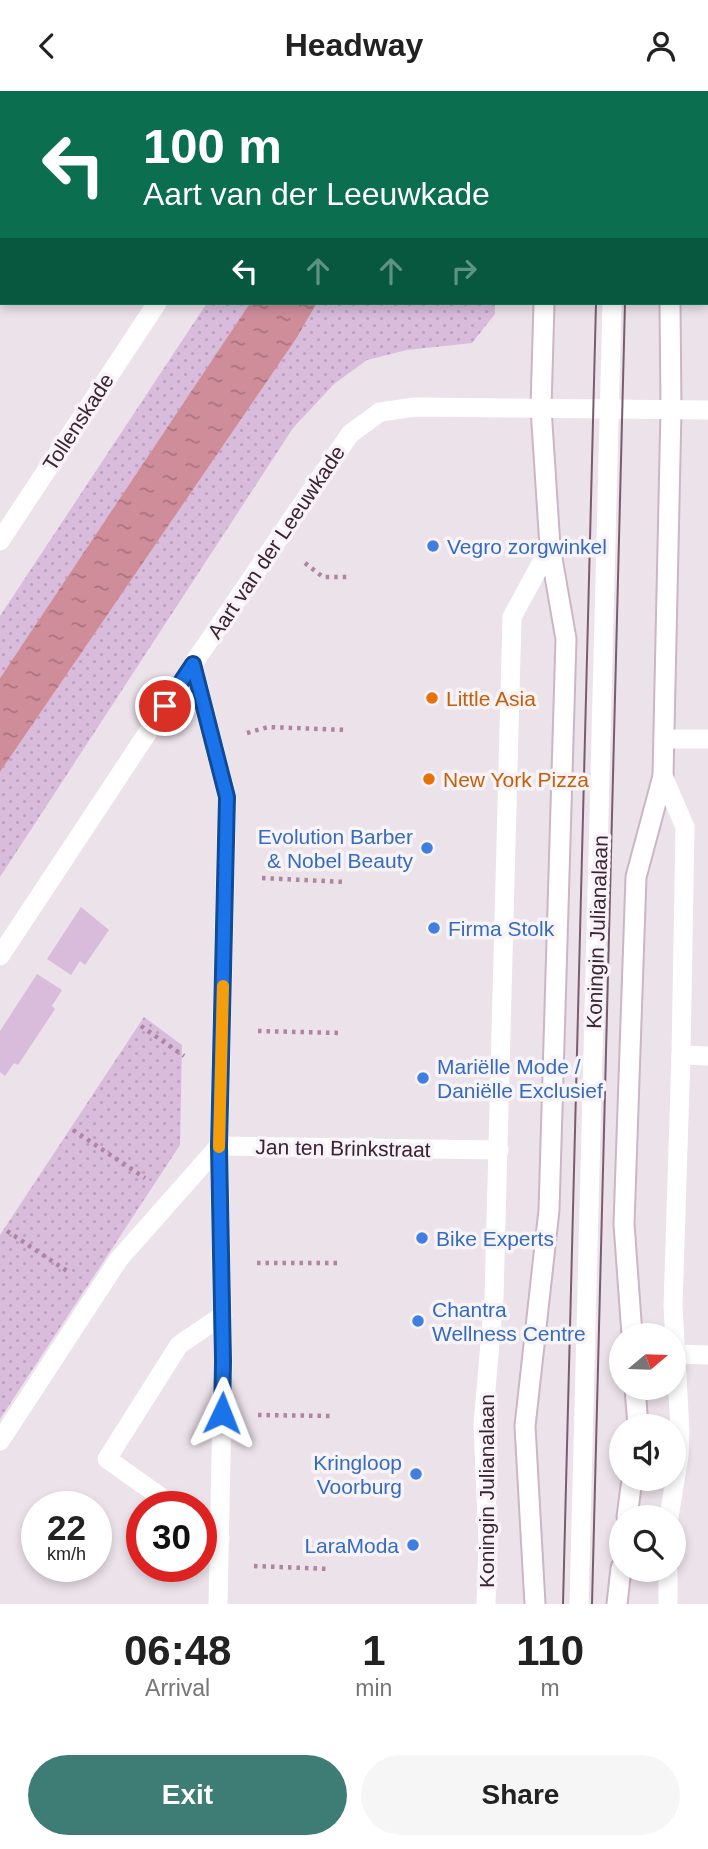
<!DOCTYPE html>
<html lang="en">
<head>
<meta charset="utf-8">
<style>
  :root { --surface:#fff; --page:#f6f6f6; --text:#222; --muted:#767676; --accent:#3e7d76 }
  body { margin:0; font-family:Helvetica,sans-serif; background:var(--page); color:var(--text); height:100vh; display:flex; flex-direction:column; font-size:26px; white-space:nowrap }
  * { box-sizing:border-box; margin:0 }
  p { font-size:23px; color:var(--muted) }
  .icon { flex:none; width:38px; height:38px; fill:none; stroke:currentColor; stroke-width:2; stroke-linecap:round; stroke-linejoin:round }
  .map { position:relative; height:1513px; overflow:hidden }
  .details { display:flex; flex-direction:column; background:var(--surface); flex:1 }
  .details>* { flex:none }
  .hud { position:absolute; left:0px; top:0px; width:709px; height:214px; box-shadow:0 4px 10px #0003; background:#0b6e4f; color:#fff; overflow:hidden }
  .needle { width:46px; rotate:71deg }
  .buttons { position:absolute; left:609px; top:1232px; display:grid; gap:14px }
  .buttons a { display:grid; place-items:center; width:77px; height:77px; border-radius:50%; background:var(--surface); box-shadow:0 4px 10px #0003; font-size:35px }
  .speed { position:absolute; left:21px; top:1400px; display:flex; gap:14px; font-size:35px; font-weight:700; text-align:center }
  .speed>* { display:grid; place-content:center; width:91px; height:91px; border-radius:50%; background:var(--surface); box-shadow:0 4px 10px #0003; line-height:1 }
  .speed small { font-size:18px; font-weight:400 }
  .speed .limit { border:10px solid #d22; background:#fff; color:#111 }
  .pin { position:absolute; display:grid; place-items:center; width:60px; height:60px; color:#fff; margin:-30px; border:4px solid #fff; border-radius:50%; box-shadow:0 2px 7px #0007 }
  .me { position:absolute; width:77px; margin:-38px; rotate:2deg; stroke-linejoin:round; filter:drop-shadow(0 0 5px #0008) }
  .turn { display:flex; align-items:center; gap:24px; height:147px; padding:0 28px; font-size:32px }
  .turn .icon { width:91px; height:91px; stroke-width:2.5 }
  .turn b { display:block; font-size:49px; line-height:60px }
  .lanes { display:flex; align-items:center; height:66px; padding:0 28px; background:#0003; justify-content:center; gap:35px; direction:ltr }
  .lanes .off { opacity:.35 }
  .eta { display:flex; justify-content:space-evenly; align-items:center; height:119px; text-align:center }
  .eta b { font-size:42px; font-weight:700; line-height:49px }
  .cta { display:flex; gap:14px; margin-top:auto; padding:14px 28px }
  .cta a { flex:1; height:80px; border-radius:42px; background:var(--accent); color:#fff; font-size:28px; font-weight:700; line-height:80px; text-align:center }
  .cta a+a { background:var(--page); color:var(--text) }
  header { display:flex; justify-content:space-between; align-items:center; height:91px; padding:0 28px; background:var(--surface); font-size:32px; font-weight:700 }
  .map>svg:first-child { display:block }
  .grass { fill:url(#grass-dots) }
  .garden { fill:#d9bcdc }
  .water { fill:url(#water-ripples) }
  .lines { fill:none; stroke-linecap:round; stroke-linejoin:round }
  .secondary-casing { stroke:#cbb6c5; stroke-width:23 }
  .path { stroke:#ae84a0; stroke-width:4.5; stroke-dasharray:3.5 5; stroke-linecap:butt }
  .service { stroke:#fff; stroke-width:19 }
  .pedestrian { stroke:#fff; stroke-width:19 }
  .minor { stroke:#fff; stroke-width:19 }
  .secondary { stroke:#fff; stroke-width:19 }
  .tram { stroke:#785d6e; stroke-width:2 }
  .route-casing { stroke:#114b97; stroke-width:18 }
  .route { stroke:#1a73e8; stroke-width:12 }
  .slow { stroke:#f59e0b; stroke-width:12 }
  .shop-dot { fill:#3f7fe0; stroke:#f8f3f8; stroke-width:2.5 }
  .food-dot { fill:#e8710a; stroke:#f8f3f8; stroke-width:2.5 }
  .labels { text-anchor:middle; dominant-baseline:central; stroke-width:7; stroke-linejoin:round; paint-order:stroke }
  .street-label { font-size:21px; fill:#3c2333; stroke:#f8f3f8 }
  .shop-label { font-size:21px; fill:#366cbe; stroke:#f8f3f8; text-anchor:start }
  .food-label { font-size:21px; fill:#c56008; stroke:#f8f3f8; text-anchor:start }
</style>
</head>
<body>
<header><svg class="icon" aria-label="back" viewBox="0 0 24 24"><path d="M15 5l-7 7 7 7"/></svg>Headway<svg class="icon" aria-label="person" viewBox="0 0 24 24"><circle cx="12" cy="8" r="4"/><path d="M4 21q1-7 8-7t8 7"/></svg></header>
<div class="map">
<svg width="708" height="1513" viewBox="0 0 708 1513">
  <defs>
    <pattern id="grass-dots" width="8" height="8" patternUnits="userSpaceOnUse" patternTransform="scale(1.75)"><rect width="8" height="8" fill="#d9bcdc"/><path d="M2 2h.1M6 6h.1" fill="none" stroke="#bba1bd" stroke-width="1.8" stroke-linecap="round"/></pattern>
    <pattern id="water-ripples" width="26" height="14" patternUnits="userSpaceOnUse" patternTransform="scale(1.75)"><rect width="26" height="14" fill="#cf8d9a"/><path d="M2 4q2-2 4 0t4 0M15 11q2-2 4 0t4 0" fill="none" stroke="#a9737e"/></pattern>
  </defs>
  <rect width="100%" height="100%" fill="#ece2ea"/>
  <!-- grass -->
  <g class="grass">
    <polygon points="207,212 250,212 0,587 0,525"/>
    <polygon points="317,212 495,212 495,223 472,252 407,259 367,269 334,293 293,337 0,786 0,681 296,248"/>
    <polygon points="144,926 182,954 180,1054 0,1328 0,1144"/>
  </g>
  <!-- garden -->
  <g class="garden">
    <polygon points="81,816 109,839 85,874 80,870 71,884 47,868"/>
    <polygon points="37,883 62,899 52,915 55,918 18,974 14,972 5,985 0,981 0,940"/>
  </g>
  <!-- water -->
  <polygon class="water" points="250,212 317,212 296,248 0,681 0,587"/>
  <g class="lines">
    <!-- secondary casing -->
    <g class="secondary-casing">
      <g id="secondary">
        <polyline points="549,2 549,0"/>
        <polyline points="673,2 673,0"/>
        <polyline points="632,1244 624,1133 636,786 663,685 671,319 670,212"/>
        <polyline points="635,1297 638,1335"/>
        <polyline points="627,1426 632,1388"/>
        <polyline points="535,1513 525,1335 549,1119 566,548 550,456 541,317 544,212"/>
        <polyline points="617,1513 621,1477"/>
      </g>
    </g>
    <!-- path -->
    <g class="path">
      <polyline points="305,472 323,486 348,486"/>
      <polyline points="247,642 268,636 347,639"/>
      <polyline points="262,787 345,791"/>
      <polyline points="141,935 184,965"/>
      <polyline points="258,940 341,942"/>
      <polyline points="73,1039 145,1087"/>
      <polyline points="7,1140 67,1180"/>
      <polyline points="257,1172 337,1172"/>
      <polyline points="258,1324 334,1325"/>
      <polyline points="254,1475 330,1478"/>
    </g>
    <!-- service -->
    <g class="service">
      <polyline points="617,2 617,0"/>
      <polyline points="0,1350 119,1168 219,1055"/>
      <polyline points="175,1416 107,1368 179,1254 223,1224"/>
      <polyline points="201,1434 220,1447"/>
      <polyline points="579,1513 612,212"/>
    </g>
    <!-- pedestrian -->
    <polyline class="pedestrian" points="664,648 708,648"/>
    <!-- minor -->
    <g class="minor">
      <polyline points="248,2 248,0"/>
      <polyline points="0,450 157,212"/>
      <polyline points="193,573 227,706 219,1055 223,1270 218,1513"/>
      <polyline points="663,685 685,736 681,964 673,1215 680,1339 679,1365 669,1426"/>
      <polyline points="0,865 193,573 350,343 380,321 415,316 708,319"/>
      <polyline points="681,964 708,965"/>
      <polyline points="219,1055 499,1059"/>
      <polyline points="676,1263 708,1264"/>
      <polyline points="486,1513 488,1452 483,1333 494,1206 512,526 550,456"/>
      <polyline points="668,1513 668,1479"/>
    </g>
    <!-- secondary -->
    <use href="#secondary" class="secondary"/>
    <!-- tram -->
    <g class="tram">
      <polyline points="602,2 602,0"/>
      <polyline points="632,2 632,0"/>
      <polyline points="563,1513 596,212"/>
      <polyline points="592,1513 625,212"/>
    </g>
  </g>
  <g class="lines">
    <!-- route casing -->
    <g class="route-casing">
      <polyline id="route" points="165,615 193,573 227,706 219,1055 223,1270 222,1322"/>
    </g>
    <!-- route -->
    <use href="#route" class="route"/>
    <!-- slow -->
    <polyline class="slow" points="219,1056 223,895"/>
  </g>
  <!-- markers -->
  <g class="shop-dot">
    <circle cx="433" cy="455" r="7"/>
    <circle cx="427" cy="757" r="7"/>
    <circle cx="434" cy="837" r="7"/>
    <circle cx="423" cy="987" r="7"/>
    <circle cx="422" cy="1147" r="7"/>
    <circle cx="418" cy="1230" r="7"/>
    <circle cx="416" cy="1383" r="7"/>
    <circle cx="413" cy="1454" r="7"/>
  </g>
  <g class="food-dot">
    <circle cx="432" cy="607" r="7"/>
    <circle cx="429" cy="688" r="7"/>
  </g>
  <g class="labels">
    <!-- street labels -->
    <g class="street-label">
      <text transform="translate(78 331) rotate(-57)">Tollenskade</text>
      <text transform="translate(276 451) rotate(-56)">Aart van der Leeuwkade</text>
      <text transform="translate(597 841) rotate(-88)">Koningin Julianalaan</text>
      <text transform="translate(343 1057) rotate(1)">Jan ten Brinkstraat</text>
      <text transform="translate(486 1400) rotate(-90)">Koningin Julianalaan</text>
    </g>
    <!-- shop labels -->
    <g class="shop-label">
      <text x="447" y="455">Vegro zorgwinkel</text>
      <text x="413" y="745" text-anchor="end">Evolution Barber<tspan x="413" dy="24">&amp; Nobel Beauty</tspan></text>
      <text x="448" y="837">Firma Stolk</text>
      <text x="437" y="975">Mariëlle Mode /<tspan x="437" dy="24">Daniëlle Exclusief</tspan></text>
      <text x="436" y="1147">Bike Experts</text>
      <text x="432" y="1218">Chantra<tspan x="432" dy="24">Wellness Centre</tspan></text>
      <text x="402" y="1371" text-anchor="end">Kringloop<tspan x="402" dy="24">Voorburg</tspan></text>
      <text x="399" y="1454" text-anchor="end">LaraModa</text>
    </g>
    <!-- food labels -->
    <g class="food-label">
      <text x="446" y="607">Little Asia</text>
      <text x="443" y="688">New York Pizza</text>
    </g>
  </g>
</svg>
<div class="buttons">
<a><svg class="needle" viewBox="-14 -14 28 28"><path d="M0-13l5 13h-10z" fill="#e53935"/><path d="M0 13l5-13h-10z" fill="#767676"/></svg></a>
<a><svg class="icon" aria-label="sound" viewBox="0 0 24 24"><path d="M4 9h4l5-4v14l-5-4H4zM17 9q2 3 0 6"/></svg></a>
<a><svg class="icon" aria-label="search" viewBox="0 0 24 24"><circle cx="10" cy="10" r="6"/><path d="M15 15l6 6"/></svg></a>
</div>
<div class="speed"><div>22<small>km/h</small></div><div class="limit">30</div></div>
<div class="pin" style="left:165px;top:615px;background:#d93025"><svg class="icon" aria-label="arrive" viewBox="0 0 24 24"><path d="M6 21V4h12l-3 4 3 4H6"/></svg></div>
<svg class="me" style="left:222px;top:1322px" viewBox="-20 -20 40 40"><path d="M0-17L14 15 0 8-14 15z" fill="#1a73e8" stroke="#fff" stroke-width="4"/></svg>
<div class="hud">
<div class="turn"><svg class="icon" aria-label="left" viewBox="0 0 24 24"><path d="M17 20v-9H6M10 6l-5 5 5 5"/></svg><div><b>100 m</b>Aart van der Leeuwkade</div></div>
<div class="lanes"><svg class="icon" aria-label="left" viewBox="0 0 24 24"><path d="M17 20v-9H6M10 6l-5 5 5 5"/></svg><svg class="icon off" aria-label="ahead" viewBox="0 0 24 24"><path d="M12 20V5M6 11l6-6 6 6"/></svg><svg class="icon off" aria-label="ahead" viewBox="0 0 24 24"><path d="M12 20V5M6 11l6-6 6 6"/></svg><svg class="icon off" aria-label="right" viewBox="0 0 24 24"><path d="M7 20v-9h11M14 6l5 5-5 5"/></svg></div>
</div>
</div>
<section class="details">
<div class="eta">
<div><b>06:48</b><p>Arrival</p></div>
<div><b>1</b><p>min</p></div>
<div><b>110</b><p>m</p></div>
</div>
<div class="cta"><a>Exit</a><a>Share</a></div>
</section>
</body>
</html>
